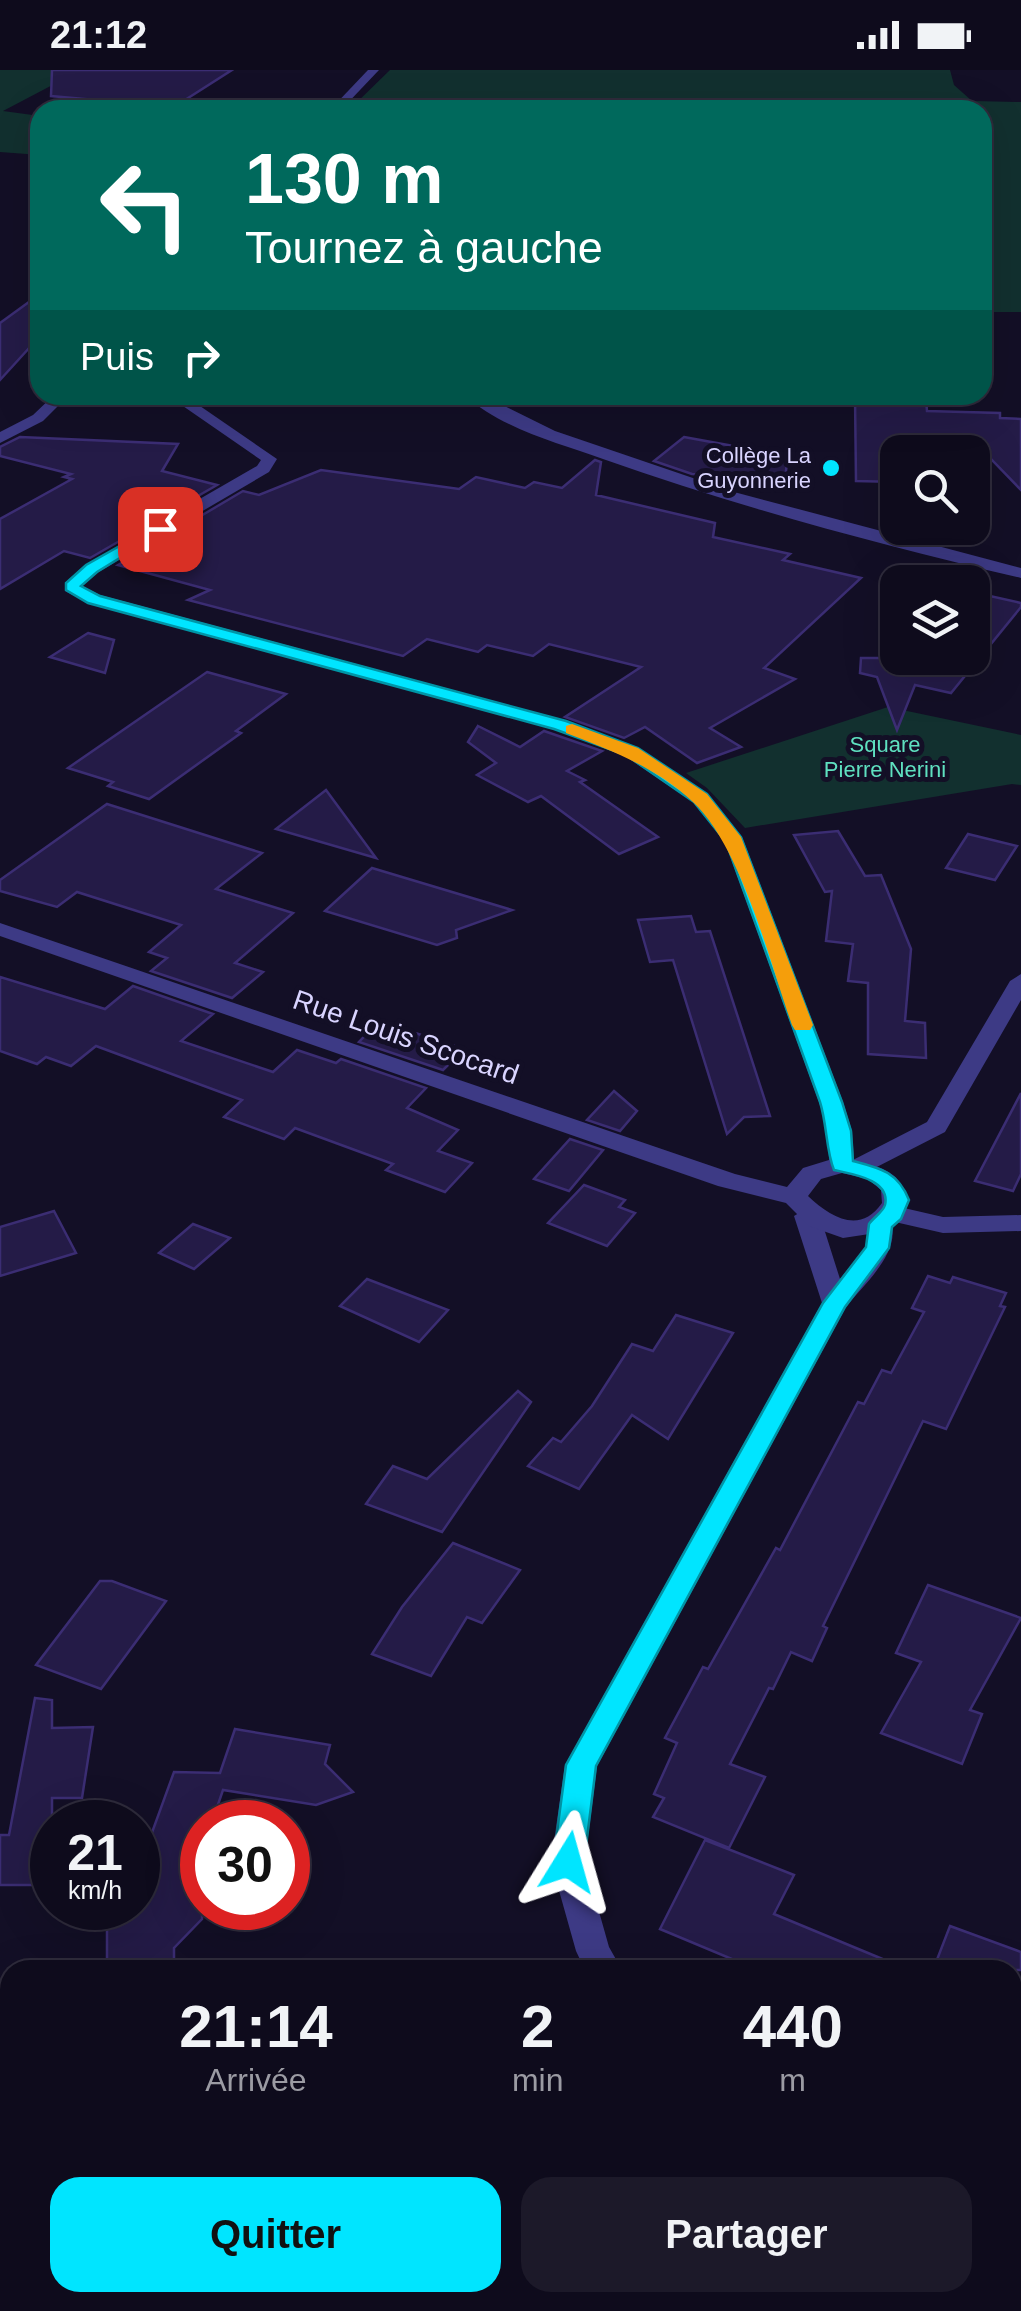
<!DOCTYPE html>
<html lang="fr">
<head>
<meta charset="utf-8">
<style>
  :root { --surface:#0e0b1c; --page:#1c1929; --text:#f1f3f6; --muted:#9b9ba3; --line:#2e2b3b; --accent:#00e5ff }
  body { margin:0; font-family:Helvetica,sans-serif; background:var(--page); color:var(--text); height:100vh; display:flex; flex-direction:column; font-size:38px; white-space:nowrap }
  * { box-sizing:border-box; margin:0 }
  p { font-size:32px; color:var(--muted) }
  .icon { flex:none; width:55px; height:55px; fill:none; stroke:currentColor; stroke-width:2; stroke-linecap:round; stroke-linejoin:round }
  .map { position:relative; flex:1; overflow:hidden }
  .side { position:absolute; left:0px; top:1890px; width:1022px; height:352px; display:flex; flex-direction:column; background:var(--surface); border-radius:30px 30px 0 0; box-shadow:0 10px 40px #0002,0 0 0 2px var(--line) }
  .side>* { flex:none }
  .hud { position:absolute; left:30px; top:30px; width:962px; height:305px; border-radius:30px; box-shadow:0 10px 40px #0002,0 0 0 2px var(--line); background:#00695c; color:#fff; overflow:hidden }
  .fabs { position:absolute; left:880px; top:365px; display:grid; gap:20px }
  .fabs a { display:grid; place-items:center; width:110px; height:110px; border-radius:20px; background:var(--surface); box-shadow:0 10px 40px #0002,0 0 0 2px var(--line); font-size:50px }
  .speed { position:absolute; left:30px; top:1730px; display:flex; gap:20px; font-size:50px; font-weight:700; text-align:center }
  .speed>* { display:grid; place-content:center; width:130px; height:130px; border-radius:50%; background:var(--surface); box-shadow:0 10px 40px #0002,0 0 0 2px var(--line); line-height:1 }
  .speed small { font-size:25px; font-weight:400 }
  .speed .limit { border:15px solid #d22; background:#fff; color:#111 }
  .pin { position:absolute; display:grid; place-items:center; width:85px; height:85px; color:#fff; margin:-42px; border-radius:20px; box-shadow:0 5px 15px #0006 }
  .me { position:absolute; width:110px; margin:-55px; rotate:8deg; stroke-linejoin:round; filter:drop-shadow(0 0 8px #0008) }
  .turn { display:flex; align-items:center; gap:35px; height:210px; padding:0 50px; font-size:45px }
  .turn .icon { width:130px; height:130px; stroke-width:2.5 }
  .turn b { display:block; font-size:70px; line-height:85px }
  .then { display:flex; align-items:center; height:95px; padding:0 50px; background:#0003; gap:20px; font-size:38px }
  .eta { display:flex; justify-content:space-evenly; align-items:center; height:170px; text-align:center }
  .eta b { font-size:60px; font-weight:700; line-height:70px }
  .button { display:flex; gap:20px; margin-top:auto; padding:20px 50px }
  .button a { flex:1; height:115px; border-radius:30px; background:var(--accent); color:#111; font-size:40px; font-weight:700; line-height:115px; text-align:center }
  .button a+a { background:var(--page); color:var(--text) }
  .status { display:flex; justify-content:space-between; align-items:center; height:70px; padding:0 50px; background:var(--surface); direction:ltr }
  .status svg { height:28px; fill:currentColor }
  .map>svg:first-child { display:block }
  .green { fill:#12302f }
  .building { fill:#241b47; stroke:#3b2d73; stroke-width:2.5 }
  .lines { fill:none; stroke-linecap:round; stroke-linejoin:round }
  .minor { fill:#3d3a85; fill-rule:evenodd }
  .tertiary { fill:#3d3a85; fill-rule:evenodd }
  .route { fill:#00e5ff; stroke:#0095a6; stroke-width:2.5 }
  .slow { fill:#f59e0b }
  .poi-dot { fill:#00e5ff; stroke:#130f26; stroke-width:4 }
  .labels { text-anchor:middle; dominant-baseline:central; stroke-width:10; stroke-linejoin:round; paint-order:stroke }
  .far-poi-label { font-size:22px; fill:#d9d4ff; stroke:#130f26; text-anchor:end }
  .far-park-label { font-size:22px; fill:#5fe0c0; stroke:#130f26 }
  .street-label { font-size:28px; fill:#d9d4ff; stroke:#130f26 }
</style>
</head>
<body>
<div class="status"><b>21:12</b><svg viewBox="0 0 49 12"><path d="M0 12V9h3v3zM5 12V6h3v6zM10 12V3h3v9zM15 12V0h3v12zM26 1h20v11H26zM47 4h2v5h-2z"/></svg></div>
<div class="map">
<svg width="1021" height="2241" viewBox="0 0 1021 2241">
  <rect width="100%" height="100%" fill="#130f26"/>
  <!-- green -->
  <g class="green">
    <polygon points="0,0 81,0 3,41 40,46 40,85 0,82"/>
    <polygon points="390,0 950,0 954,15 972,31 1021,32 1021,242 983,242 982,40 349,40"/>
    <polygon points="888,637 1021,665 1021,715 1012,714 745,758 707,718 686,703"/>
  </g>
  <!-- building -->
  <g class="building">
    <polygon points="52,0 232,0 174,37 51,26"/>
    <polygon points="40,224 40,266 0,310 0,253"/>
    <polygon points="855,326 926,329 927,341 1000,343 1000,348 1021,349 1021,420 990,388 972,404 972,382 898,382 898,412 856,411"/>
    <polygon points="20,367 178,374 162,401 217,415 90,488 64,481 0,519 0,449 72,409 64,407 71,404 0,386 0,377"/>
    <polygon points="684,367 788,386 785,408 692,404 654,391"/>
    <polygon points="595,390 601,392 596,425 715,453 713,467 790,484 783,490 861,508 764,598 795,609 710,658 741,677 697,693 645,657 624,668 565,647 641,597 549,574 533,586 487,575 478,582 427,569 403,586 188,530 210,520 118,495 243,421 259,425 321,400 459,419 476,407 525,418 534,412 562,418"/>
    <polygon points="972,522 1021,533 1021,537 951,623 915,615 897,660 877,607 860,603 861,588 972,588"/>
    <polygon points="88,563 114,570 105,603 50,587"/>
    <polygon points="207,602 286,624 236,661 241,663 149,729 108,716 113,712 68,698"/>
    <polygon points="478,656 520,677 544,661 602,681 567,701 585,710 580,712 658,767 619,784 541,726 528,732 477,705 496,693 468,672"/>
    <polygon points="326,720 376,788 276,759"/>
    <polygon points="107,734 262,783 216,819 293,843 235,893 263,902 232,928 151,901 167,888 149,882 181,855 77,822 57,837 0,821 0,810"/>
    <polygon points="838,761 865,806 881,805 911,879 905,951 925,953 926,988 868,984 868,913 848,911 853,874 826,871 832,821 825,822 794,765"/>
    <polygon points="968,764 1017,776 995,810 946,798"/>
    <polygon points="372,798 512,840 456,860 457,868 437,875 325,841"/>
    <polygon points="691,846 696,862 710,861 770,1046 744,1047 727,1064 673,890 650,892 638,850"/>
    <polygon points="0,907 105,939 133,916 213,944 181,971 273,1002 297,980 336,993 341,989 426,1018 407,1038 458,1060 438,1081 472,1093 445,1122 386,1100 393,1094 295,1058 284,1069 224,1047 242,1030 96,976 71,996 46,987 37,994 0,981"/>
    <polygon points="379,951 464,979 443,1000 359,972"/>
    <polygon points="614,1021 637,1041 620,1061 587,1050"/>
    <polygon points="1021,1023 1021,1104 1013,1121 975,1111"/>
    <polygon points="570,1069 603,1080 569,1121 534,1109"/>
    <polygon points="584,1115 625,1130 619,1137 635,1143 607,1176 548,1153"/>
    <polygon points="54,1141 76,1183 0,1206 0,1157"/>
    <polygon points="193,1154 230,1168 194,1199 159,1183"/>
    <polygon points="928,1206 950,1213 953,1207 1006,1223 1000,1236 1005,1237 946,1359 923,1351 823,1556 827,1558 812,1591 791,1582 773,1619 769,1618 730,1694 765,1707 729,1778 653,1747 664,1728 654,1724 677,1673 665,1668 703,1597 708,1599 776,1478 780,1480 858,1332 864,1334 882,1300 891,1303 924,1242 912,1238"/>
    <polygon points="367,1209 448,1240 419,1272 340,1236"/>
    <polygon points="676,1245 733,1263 668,1369 632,1345 579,1419 528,1396 553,1368 561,1372 592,1336 632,1274 653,1281"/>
    <polygon points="518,1321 531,1332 442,1462 366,1434 393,1396 427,1409"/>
    <polygon points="453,1473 520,1500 482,1553 467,1547 431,1606 372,1584 402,1537"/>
    <polygon points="100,1511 112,1511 166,1531 101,1619 36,1595"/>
    <polygon points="928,1515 1021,1548 970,1640 982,1644 962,1694 881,1663 921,1592 896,1583"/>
    <polygon points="35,1628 52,1630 52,1658 93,1657 82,1728 52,1728 52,1815 0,1815 0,1765 9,1765"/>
    <polygon points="235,1659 330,1675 325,1694 353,1722 316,1735 223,1720 212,1752 202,1752 202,1849 174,1878 174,1900 107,1900 107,1850 119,1838 138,1838 138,1801 174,1702 220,1703"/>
    <polygon points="705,1770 794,1805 774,1844 909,1900 758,1900 660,1859"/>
    <polygon points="950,1856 1021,1882 1021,1900 933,1900"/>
  </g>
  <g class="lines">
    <!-- minor -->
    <g class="minor">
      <polygon points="1021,904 1021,930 945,1062 867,1102 849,1102 846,1097 849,1092 927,1052 1010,911"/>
      <path d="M807 1138 820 1146 840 1209 865 1178 871 1148H889C905 1179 864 1214 846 1237L597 1696 585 1792 609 1877 622 1900H585L576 1881 551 1792 565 1695 822 1233 794 1146Z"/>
      <polygon points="1021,2059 1021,2095 1012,2098 1012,2062"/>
    </g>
    <!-- tertiary -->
    <g class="tertiary">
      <polygon points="368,0 379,0 341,40 330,40"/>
      <polygon points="54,325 69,325 43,351 0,373 0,362 33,345"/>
      <path d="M167 325H184L277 389 269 402 97 503 82 516 100 525 567 651 639 678 707 724 742 767 843 1032 852 1061 854 1090C881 1097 904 1102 907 1133L904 1138 943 1147 1021 1145V1161L943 1163 895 1152 876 1163 843 1168 809 1156 786 1133 718 1116 0 866V853L735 1104 787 1117 803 1098 829 1090 828 1061 819 1032 725 772 693 732 625 686 553 659 88 533 65 521V513L85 495 257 396 261 390ZM842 1103 868 1109 881 1120 882 1133C860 1165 830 1147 808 1126L821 1109Z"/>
      <path d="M465 325H482L555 361 734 422 1021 498V508C880 475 739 437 603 389 558 373 500 358 465 325Z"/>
    </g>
  </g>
  <!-- route -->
  <path class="route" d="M155 456 167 459 97 502 81 516 100 526 566 651 638 678 707 724 741 767 842 1032 851 1061 853 1091C880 1098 898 1102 909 1130L901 1149 892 1157 889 1178 845 1237 596 1696 584 1792 579 1801 568 1805 557 1801 553 1792 566 1695 823 1233 866 1177 869 1154C874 1147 883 1142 885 1135 891 1109 851 1104 834 1100 826 1081 827 1054 820 1032L726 772 694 732 626 685 554 659 88 533 66 520V513L86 495Z"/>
  <!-- slow -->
  <path class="slow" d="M572 654 638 678 707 724 741 767 813 955 810 960H795L792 955C770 893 741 776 693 732 657 698 611 680 566 663V656Z"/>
  <!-- markers -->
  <circle class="poi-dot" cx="831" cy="398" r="10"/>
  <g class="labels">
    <!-- far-poi labels -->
    <g class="far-poi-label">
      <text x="811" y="385">Collège La<tspan x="811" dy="25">Guyonnerie</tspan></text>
    </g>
    <!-- far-park labels -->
    <g class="far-park-label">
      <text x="885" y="674">Square<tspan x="885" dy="25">Pierre Nerini</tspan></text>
    </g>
    <!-- street labels -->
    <g class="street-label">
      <text transform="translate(406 967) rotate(19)">Rue Louis Scocard</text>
    </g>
  </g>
</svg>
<div class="fabs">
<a><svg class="icon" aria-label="search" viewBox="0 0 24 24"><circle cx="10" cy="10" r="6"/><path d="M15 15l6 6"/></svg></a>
<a><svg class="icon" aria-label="layers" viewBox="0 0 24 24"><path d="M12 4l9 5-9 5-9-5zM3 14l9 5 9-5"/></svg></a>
</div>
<div class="speed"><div>21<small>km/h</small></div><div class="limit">30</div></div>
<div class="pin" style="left:160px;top:459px;background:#d93025"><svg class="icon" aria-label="arrive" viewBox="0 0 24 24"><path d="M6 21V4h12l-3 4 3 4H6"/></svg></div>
<svg class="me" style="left:568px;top:1792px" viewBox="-20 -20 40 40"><path d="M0-17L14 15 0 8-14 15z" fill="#00e5ff" stroke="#fff" stroke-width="4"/></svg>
<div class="hud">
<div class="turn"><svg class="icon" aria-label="left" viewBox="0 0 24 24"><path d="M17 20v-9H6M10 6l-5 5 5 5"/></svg><div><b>130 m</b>Tournez à gauche</div></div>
<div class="then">Puis<svg class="icon" aria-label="right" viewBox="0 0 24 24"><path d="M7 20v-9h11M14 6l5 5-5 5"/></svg></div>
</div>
<section class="side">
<div class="eta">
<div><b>21:14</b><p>Arrivée</p></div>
<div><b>2</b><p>min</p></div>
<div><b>440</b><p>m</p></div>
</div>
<div class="button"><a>Quitter</a><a>Partager</a></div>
</section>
</div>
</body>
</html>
